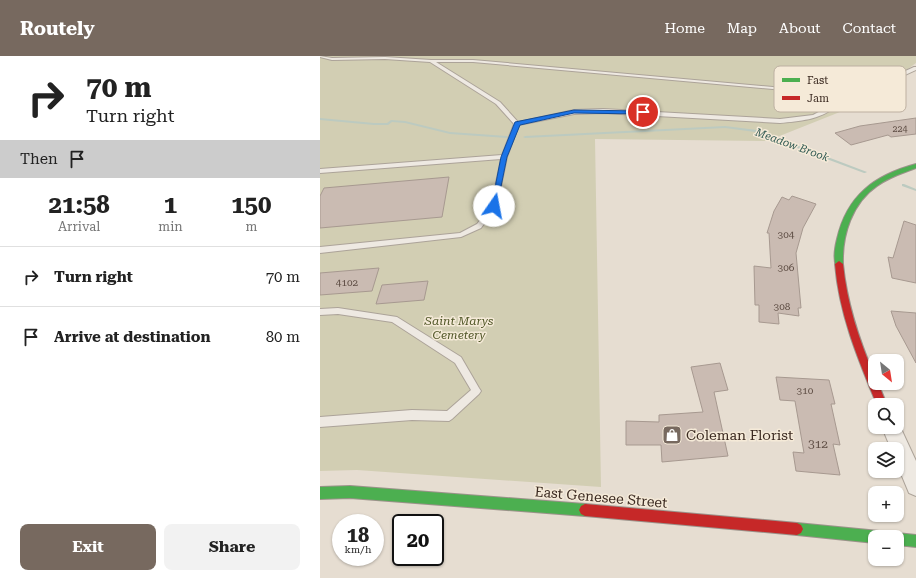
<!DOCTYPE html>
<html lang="en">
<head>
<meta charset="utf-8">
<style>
  :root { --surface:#fff; --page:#f2f2f2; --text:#222; --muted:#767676; --line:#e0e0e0; --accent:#77695f }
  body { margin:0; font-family:"Roboto Serif",serif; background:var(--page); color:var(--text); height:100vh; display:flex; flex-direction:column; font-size:15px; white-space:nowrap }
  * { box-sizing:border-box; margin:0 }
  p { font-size:13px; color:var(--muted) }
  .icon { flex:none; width:22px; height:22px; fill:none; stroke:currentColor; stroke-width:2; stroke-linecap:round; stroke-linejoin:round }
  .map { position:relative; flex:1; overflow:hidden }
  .details { display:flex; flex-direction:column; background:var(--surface); width:320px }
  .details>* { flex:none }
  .top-card { background:#fff; color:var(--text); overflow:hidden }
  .needle { width:26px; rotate:150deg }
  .tools { position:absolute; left:548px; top:298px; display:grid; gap:8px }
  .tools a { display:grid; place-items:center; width:36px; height:36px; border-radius:8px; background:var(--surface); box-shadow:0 1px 3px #0004; font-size:20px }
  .speed { position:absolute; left:12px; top:458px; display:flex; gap:8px; font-size:20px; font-weight:700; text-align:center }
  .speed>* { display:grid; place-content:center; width:52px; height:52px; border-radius:50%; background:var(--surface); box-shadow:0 1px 3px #0004; line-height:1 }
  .speed small { font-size:10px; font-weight:400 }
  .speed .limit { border:2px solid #111; border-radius:6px; background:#fff; color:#111 }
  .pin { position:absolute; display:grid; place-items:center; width:34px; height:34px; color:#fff; margin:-17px; border:2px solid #fff; border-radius:50%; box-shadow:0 1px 4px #0007 }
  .me { position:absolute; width:44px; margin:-22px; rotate:12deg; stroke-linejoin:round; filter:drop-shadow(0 0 3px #0008) }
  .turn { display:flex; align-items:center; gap:14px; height:84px; padding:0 20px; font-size:18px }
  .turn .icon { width:52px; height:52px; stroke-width:2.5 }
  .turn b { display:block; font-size:28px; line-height:34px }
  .then { display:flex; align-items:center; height:38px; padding:0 20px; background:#0003; gap:8px; font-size:15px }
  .eta { display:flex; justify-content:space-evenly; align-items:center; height:68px; text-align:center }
  .eta b { font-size:24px; font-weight:700; line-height:28px }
  .button { display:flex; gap:8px; margin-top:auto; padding:8px 20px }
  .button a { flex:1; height:46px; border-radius:8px; background:var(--accent); color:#fff; font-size:16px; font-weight:700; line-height:46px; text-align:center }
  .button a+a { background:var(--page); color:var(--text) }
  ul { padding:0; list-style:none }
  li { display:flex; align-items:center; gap:12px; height:60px; padding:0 20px; border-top:1px solid var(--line) }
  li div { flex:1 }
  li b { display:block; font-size:15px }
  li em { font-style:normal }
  header { display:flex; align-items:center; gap:24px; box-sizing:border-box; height:56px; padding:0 20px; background:var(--accent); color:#fff }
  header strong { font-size:19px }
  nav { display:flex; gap:22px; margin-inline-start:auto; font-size:14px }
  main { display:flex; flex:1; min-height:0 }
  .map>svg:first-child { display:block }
  .cemetery { fill:#d2ceb3 }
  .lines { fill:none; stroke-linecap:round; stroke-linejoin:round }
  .stream { fill:#bccac0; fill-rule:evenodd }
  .building { fill:#cabbb2; stroke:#a79990 }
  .lane-casing { stroke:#aca399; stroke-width:2 }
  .street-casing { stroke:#aca399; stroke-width:2 }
  .fast-casing { stroke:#9b928a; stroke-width:2 }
  .jam-casing { stroke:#9b928a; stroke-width:2 }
  .lane { fill:#eee9e2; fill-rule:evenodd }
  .street { fill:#eee9e2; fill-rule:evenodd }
  .fast { fill:#4caf50; fill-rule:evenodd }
  .jam { fill:#c62828; fill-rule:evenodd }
  .route { fill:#1a73e8; stroke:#114b97 }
  .labels { text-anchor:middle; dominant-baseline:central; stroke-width:3; stroke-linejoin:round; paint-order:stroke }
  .far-number-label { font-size:9px; fill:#5f4e45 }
  .number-label { font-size:10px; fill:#5f4e45 }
  .far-water-label { font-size:11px; font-style:italic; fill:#315a53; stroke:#f5ead8 }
  .park-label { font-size:12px; font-style:italic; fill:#515728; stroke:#f5ead8 }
  .near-number-label { font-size:12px; fill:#5f4e45 }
  .near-poi-label { font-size:14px; fill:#3b2a21; stroke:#f5ead8; text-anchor:start }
  .near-street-label { font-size:14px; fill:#3b2a21; stroke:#f5ead8 }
  .key { fill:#f5ead8; stroke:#bdb0a1; stroke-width:1 }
  .key-label { font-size:11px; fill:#3b2a21 }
</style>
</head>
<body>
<header>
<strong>Routely</strong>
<nav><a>Home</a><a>Map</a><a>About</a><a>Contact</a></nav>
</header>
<main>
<section class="details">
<div class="top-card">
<div class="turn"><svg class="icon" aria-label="right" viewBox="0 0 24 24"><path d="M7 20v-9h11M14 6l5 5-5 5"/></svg><div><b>70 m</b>Turn right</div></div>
<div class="then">Then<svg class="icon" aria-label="arrive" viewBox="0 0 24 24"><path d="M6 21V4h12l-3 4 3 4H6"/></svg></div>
</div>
<div class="eta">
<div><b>21:58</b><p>Arrival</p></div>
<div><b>1</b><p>min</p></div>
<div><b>150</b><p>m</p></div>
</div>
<ul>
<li><svg class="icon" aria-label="right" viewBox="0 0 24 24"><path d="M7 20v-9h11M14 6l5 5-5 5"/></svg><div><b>Turn right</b></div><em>70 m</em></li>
<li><svg class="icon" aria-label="arrive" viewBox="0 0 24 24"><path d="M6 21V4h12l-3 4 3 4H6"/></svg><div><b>Arrive at destination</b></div><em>80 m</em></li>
</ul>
<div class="button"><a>Exit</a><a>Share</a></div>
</section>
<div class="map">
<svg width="596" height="522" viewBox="0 0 596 522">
  <rect width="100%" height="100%" fill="#e6ddd1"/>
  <!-- cemetery -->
  <polygon class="cemetery" points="0,0 596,0 596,7 540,48 447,85 275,83 281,431 37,414 0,415"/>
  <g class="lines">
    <!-- stream -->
    <g class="stream">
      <polygon points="0,62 54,67 67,67 71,64 85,65 130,76 187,80 189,81 187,82 130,78 85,67 72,66 68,69 54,69 0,64"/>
      <polygon points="405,70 437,74 547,116 545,117 544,117 435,76 405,72 205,82 203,81 205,80"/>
      <polygon points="582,128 584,128 596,133 596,135 582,130"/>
    </g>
  </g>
  <!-- building -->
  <g class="building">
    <polygon points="596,62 596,78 571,81 568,79 531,89 515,77 540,70"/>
    <polygon points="129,121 122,161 0,172 0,140 4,132"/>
    <polygon points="472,140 496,148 483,172 476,197 481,252 478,252 479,260 458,257 459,268 439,266 439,249 435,249 434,210 451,212 449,177 447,177 454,155 462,141 469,144"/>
    <polygon points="584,165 596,169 596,227 572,222 568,201 573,202"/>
    <polygon points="59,212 52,235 0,239 0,217"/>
    <polygon points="108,225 104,244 56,248 62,229"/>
    <polygon points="571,255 596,257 596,307 576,270"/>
    <polygon points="400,307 408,334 394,336 408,400 342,406 341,389 306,389 306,365 339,366 339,359 383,356 371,311"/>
    <polygon points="456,321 509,324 515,348 511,348 520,389 513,388 520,419 476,415 473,396 484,397 475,345 460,344"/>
  </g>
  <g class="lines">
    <!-- lane casing -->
    <g class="lane-casing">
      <g id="lane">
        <path d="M0 0 12 2 65 1 111 4H153L485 34C496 36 507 38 514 48L594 11H596V14L515 51C499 64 480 65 460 67L283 57 254 58 199 69 187 101 177 150 161 172 141 181 0 197V191L140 177 157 168 171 150 181 103 0 117V113L182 99 194 68 176 48 110 6 65 3 12 4 0 1ZM116 6H153L485 36 503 42 510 50 493 59 460 63 283 53 254 54 198 66 180 46Z"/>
        <polygon points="18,252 77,261 141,301 159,332 161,335 159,338 132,363 129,365 92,364 0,371 0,361 92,354 127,355 151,334 135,307 72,266 18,258 0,259 0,253"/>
      </g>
    </g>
    <!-- street casing -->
    <g class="street-casing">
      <polygon id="street" points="577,364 596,405 596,440 589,437 577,408 577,393 571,393 562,371 577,371"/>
    </g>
    <!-- fast casing -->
    <g class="fast-casing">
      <g id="fast">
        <path d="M596 108V112C583 117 569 121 557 130 532 147 522 179 523 208L522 210H516C513 202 515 191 517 183 527 139 555 119 596 108Z"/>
        <polygon points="30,430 265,448 269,450 271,454 269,458 265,460 30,442 0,443 0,431"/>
        <polygon points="477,467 559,475 563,477 565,481 555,481 555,487 477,479 473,477 471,473 473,469"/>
        <polygon points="577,477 596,479 596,491 577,489 577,481 572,481 573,479"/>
      </g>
    </g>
    <!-- jam casing -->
    <g class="jam-casing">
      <g id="jam">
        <path d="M519 205 523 208C527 248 539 284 555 321V327H558L567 349H557C538 303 519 258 515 208Z"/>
        <polygon points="265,448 477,467 481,469 483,473 481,477 477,479 265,460 261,458 259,454 261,450"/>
      </g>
    </g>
    <!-- lane -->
    <use href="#lane" class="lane"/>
    <!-- street -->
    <use href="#street" class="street"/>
    <!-- fast -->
    <use href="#fast" class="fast"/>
    <!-- jam -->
    <use href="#jam" class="jam"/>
  </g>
  <!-- route -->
  <polygon class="route" points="254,54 323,55 326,56 323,58 254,57 200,69 187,101 177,150 171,152 181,101 195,66"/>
  <!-- icons -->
  <defs>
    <g id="shop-square" transform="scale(1)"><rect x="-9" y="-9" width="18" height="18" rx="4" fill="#77695f" stroke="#f5ead8"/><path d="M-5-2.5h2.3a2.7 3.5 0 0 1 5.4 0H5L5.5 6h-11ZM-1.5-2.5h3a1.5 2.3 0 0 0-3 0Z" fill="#fff"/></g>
  </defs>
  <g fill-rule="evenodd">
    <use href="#shop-square" x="352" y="379"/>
  </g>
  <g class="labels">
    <!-- far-number labels -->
    <g class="far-number-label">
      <text x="580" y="73">224</text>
    </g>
    <!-- number labels -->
    <g class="number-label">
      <text x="466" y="178">304</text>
      <text x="466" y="211">306</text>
      <text x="27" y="226">4102</text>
      <text x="462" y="250">308</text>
      <text x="485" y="334">310</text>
    </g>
    <!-- far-water labels -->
    <g class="far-water-label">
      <text transform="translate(472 89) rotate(20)">Meadow Brook</text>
    </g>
    <!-- park labels -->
    <g class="park-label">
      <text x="139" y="265">Saint Marys<tspan x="139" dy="14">Cemetery</tspan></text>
    </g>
    <!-- near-number labels -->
    <g class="near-number-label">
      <text x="498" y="388">312</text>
    </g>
    <!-- near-poi labels -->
    <g class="near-poi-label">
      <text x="366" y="379">Coleman Florist</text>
    </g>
    <!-- near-street labels -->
    <g class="near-street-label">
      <text transform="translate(281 441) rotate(5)">East Genesee Street</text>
    </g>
  </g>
  <!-- legend -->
  <rect x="454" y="10" width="132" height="46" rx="6" class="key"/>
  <rect x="462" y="22" width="18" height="4" fill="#4caf50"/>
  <rect x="462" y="40" width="18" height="4" fill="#c62828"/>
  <g class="key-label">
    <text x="487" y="28">Fast</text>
    <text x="487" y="46">Jam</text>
  </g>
</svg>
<div class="tools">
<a><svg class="needle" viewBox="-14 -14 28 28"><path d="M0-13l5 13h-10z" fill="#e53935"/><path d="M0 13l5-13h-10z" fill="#767676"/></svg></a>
<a><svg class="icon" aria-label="search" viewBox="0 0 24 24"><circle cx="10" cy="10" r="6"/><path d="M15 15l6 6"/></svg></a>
<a><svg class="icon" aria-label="layers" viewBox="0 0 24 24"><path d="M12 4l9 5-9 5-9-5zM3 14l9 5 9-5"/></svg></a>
<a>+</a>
<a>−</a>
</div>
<div class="speed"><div>18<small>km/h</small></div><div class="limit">20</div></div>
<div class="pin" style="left:323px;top:56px;background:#d93025"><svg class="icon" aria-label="arrive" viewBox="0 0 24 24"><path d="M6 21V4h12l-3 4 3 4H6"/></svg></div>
<svg class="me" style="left:174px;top:150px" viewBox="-20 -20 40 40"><circle r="19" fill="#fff"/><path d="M0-13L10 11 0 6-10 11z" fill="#1a73e8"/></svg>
</div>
</main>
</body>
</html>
